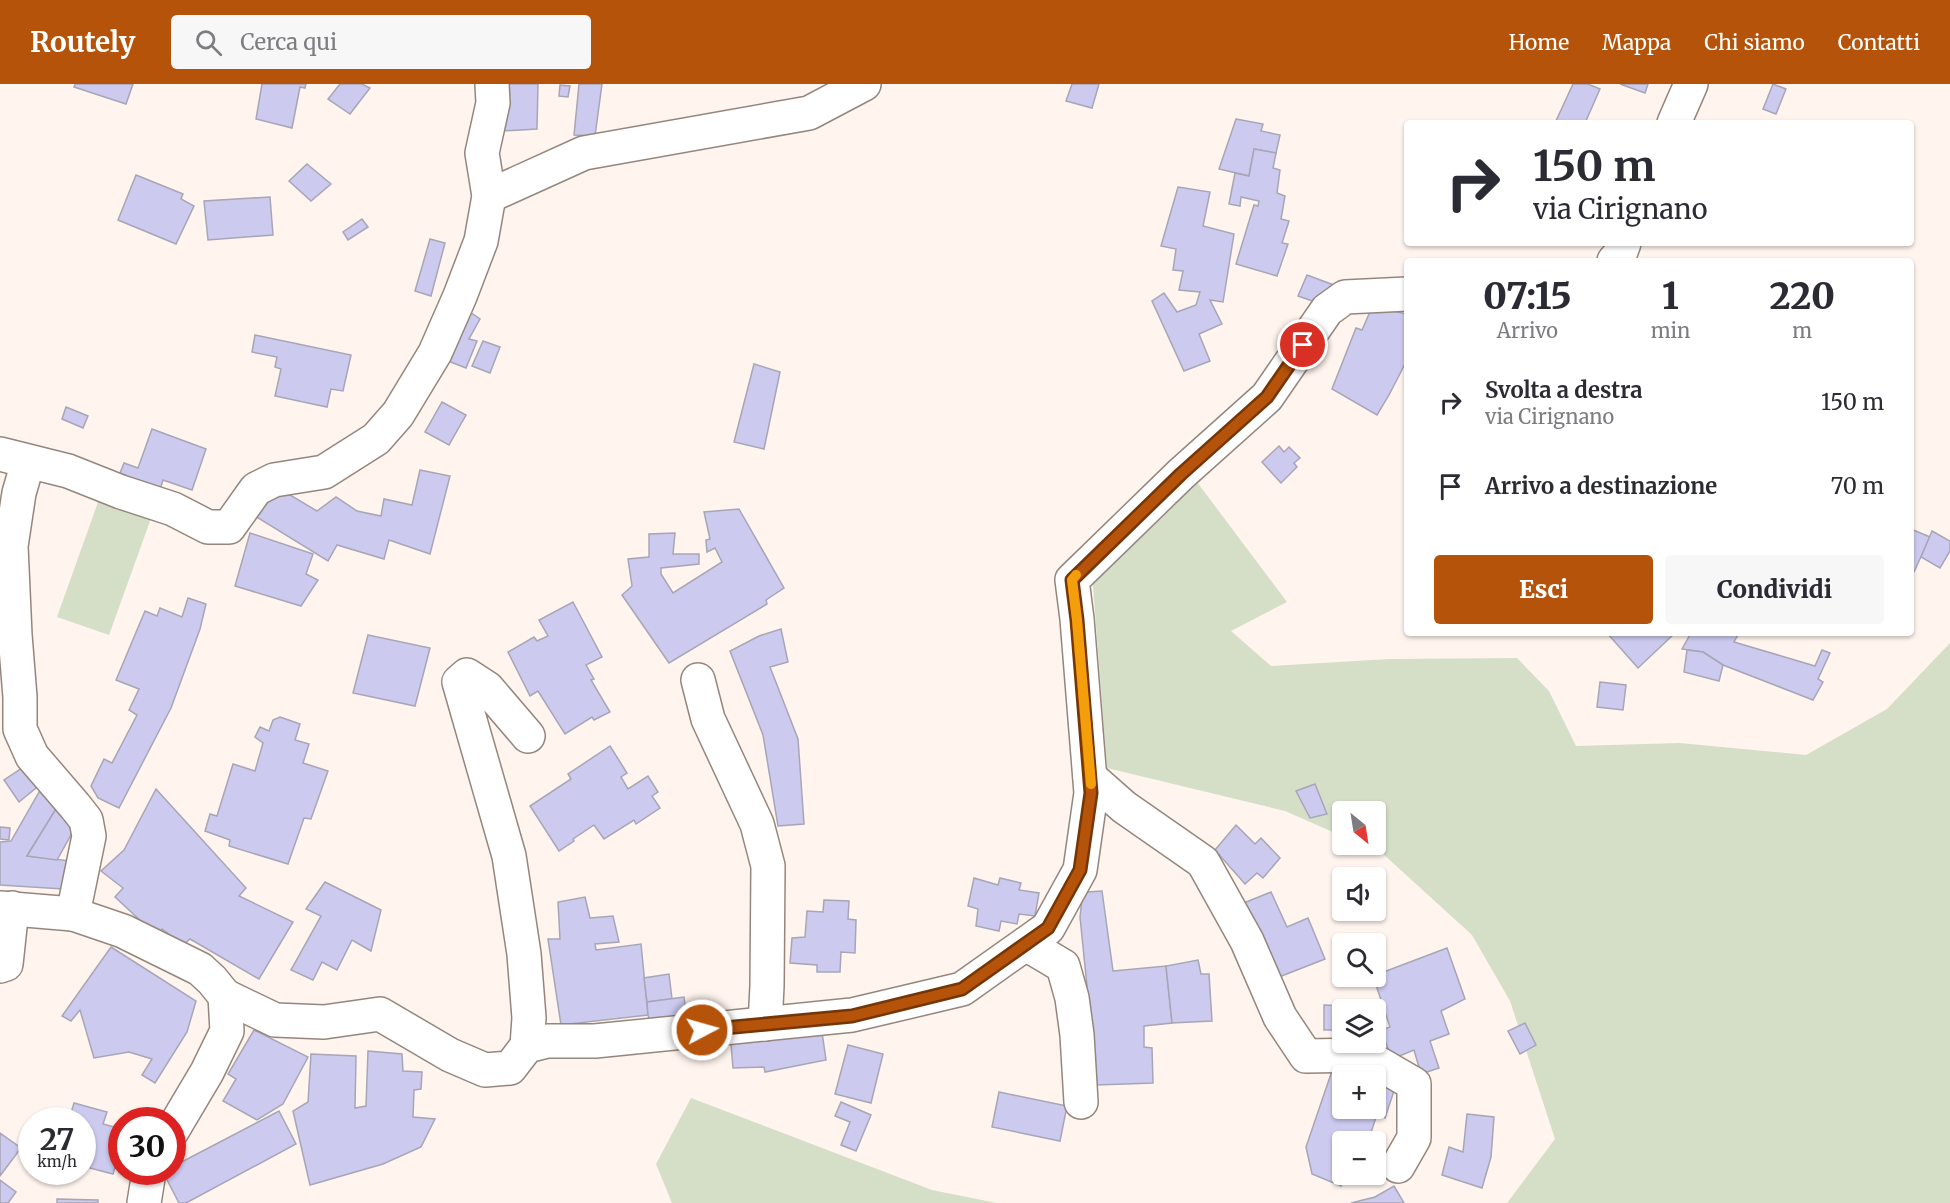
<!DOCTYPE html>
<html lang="it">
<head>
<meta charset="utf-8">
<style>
  :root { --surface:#fff; --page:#f7f7f7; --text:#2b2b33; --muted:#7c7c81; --accent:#b45309 }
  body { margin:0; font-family:Merriweather,serif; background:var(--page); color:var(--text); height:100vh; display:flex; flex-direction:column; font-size:22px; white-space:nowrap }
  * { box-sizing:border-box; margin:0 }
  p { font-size:20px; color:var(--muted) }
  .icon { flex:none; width:33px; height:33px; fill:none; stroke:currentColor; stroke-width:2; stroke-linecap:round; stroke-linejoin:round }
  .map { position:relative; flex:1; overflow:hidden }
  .panel { position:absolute; left:1404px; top:174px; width:510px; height:378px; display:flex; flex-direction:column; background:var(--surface); border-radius:6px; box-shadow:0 2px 4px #0004 }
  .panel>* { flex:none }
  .hud { position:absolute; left:1404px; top:36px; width:510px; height:126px; border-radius:6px; box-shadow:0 2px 4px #0004; background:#fff; color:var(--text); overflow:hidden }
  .needle { width:39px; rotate:150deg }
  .controls { position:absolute; left:1332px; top:717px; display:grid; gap:12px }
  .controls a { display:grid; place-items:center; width:54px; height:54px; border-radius:6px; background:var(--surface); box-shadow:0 2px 4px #0004; font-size:30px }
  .speed { position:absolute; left:18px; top:1023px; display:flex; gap:12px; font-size:30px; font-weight:700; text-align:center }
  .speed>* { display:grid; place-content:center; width:78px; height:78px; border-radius:50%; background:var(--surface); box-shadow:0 2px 4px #0004; line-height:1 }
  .speed small { font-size:15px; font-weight:400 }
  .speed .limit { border:9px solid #d22; background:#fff; color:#111 }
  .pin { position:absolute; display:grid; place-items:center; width:51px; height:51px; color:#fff; margin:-26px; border:3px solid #fff; border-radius:50%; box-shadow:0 2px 6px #0007 }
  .me { position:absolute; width:66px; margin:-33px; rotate:84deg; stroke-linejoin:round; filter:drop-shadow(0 0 4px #0008) }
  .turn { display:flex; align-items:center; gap:21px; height:126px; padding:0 30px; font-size:27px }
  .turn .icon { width:78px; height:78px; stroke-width:2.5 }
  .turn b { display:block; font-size:42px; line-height:51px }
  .eta { display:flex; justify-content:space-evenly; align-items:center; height:102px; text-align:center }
  .eta b { font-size:36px; font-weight:800; line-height:42px }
  .action { display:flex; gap:12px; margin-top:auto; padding:12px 30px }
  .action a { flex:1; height:69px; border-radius:6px; background:var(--accent); color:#fff; font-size:24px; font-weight:800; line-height:69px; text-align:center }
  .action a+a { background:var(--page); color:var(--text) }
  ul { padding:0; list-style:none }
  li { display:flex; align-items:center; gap:18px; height:84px; padding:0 30px }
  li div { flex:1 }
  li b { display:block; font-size:22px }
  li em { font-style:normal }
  header { display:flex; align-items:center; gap:36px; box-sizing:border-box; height:84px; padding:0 30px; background:var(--accent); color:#fff }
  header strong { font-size:28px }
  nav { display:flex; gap:33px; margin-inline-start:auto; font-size:21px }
  .search { width:420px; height:54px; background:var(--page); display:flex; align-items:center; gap:15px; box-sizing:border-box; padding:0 21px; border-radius:6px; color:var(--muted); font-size:22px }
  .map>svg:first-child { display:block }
  .green { fill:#d5dfc8 }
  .building { fill:#cccaee; stroke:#a7a6b6; stroke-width:1.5 }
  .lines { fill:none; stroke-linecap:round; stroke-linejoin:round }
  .minor-casing { stroke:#95867d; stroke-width:36 }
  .minor { stroke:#fff; stroke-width:33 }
  .route-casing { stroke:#753606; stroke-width:15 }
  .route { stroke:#b45309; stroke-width:10 }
  .slow { stroke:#f59e0b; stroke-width:10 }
</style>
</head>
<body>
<header>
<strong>Routely</strong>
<div class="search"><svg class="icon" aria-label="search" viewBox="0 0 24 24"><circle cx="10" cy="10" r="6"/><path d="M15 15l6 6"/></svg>Cerca qui</div>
<nav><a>Home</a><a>Mappa</a><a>Chi siamo</a><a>Contatti</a></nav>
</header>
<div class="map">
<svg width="1950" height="1119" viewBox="0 0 1950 1119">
  <rect width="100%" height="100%" fill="#fff4ee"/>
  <!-- green -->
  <g class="green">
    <polygon points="1197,398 1287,518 1231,547 1271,582 1389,575 1517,574 1549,607 1576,662 1680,659 1806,671 1887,625 1950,559 1950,1119 1507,1119 1555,1055 1510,917 1472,851 1382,769 1363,761 1376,760 1376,728 1342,728 1342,752 1285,727 1107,684 1092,489"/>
    <polygon points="102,407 154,426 109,551 57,533"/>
    <polygon points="691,1014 932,1106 997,1119 672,1119 656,1080"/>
  </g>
  <!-- building -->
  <g class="building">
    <polygon points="75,0 133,0 126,20 74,3"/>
    <polygon points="262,0 306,0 305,4 300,3 292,44 256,35"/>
    <polygon points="340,0 362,0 370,4 350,30 328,15"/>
    <polygon points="508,0 538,0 537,45 502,47"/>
    <polygon points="579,0 602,0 595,52 574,51"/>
    <polygon points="1072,0 1099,0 1092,24 1066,17"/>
    <polygon points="1573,0 1588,0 1600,5 1585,39 1555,39"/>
    <polygon points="1620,0 1648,0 1645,9"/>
    <polygon points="1773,0 1786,5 1776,30 1763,25"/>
    <polygon points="560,1 570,2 568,13 559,12"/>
    <polygon points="1236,35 1263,40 1261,47 1280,51 1276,69 1254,65 1249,92 1219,85"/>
    <polygon points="1254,65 1276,69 1273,84 1280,86 1277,109 1285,112 1281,135 1289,137 1282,159 1288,160 1277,192 1236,180 1254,121 1258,122 1259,117 1241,113 1240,122 1229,120 1235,89 1249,92"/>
    <polygon points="307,80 331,100 311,117 289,97"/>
    <polygon points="136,91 183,110 181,115 194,122 176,160 118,136"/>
    <polygon points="1178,103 1210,108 1203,142 1234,150 1223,218 1210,216 1222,240 1199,250 1210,277 1184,287 1152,217 1164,209 1177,228 1196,221 1200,208 1179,206 1183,187 1173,186 1176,165 1161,162"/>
    <polygon points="270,113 273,151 208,156 204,117"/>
    <polygon points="362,135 368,143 348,156 343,148"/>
    <polygon points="430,155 445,159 431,212 415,207"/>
    <polygon points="1307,191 1339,203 1327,222 1298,212"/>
    <polygon points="1372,223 1407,230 1407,276 1389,311 1377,331 1332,305 1356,244 1362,246"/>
    <polygon points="467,226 480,235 469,255 477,257 466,284 443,275"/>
    <polygon points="255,251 351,271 343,307 331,305 327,323 275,312 281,285 275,283 277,273 252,268"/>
    <polygon points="483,257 500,263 490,289 472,282"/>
    <polygon points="754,280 780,288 764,365 734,358"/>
    <polygon points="442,318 466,331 449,361 425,348"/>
    <polygon points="66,323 88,332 83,344 62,335"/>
    <polygon points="152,345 206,365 192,406 163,396 159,409 118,394 124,379 138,384"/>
    <polygon points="1279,362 1284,368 1289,363 1300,374 1294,379 1297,383 1281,399 1262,378"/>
    <polygon points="420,386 450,392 430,470 389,456 384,475 337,461 328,477 247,427 275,402 317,427 336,413 357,427 381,432 384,415 412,421"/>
    <polygon points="739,425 784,504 766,516 767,520 669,579 622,511 632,502 628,475 649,473 649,450 675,449 673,470 699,470 699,480 661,484 661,490 673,509 722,478 715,464 707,468 706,456 710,455 704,428"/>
    <polygon points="1911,445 1930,453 1914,488 1911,486"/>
    <polygon points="1932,447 1950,457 1950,467 1940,484 1921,473"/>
    <polygon points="250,449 313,470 306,490 318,496 301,522 235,502"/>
    <polygon points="188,514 206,520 200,545 171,624 119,724 98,714 91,702 104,675 112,679 137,631 129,626 139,605 116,596 145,527 157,532 160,524 182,533"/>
    <polygon points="573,518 602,573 586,581 594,595 591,596 610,628 594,636 592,633 565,650 538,607 530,612 508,568 534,553 537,557 548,552 539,536"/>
    <polygon points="781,545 788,578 770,583 798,655 804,740 778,742 763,651 730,567 759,552"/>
    <polygon points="1607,549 1675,549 1638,584"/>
    <polygon points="1691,549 1739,549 1734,558 1815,582 1822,566 1830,569 1818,595 1823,598 1813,616 1723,581 1703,568 1682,565"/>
    <polygon points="368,551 430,564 415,622 353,609"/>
    <polygon points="1687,566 1703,568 1723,581 1719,597 1684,588"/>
    <polygon points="1600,598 1626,601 1623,626 1597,623"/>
    <polygon points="280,633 300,640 295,656 309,660 303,679 328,687 311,735 304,734 288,780 229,762 230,756 205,747 210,730 217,732 233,680 255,687 263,659 255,653 260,643 269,647 273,636"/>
    <polygon points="610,662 627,689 621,693 628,705 648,692 658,708 652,712 660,724 636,740 634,736 604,755 594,741 573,755 574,757 559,767 530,722 571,695 568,690"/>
    <polygon points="28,680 42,699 19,718 4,696"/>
    <polygon points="1315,700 1327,730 1310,734 1296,707"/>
    <polygon points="42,703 59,720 27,772 80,778 63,805 0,801 0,758 11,757"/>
    <polygon points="156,705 246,804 239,812 293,838 259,895 190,855 183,861 162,845 157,852 115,813 123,804 101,787 124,766"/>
    <polygon points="59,720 76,742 57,776 27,772"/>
    <polygon points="1236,741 1255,760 1261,754 1280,774 1263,794 1257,789 1245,800 1215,766"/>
    <polygon points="0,743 10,744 9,756 0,755"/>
    <polygon points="974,794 998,801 1000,794 1021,799 1019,806 1039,809 1035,832 1019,830 1017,840 1001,837 999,847 976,842 978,825 968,822"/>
    <polygon points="325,798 381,826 371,867 352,856 337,886 322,878 313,896 291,886 321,832 306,825"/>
    <polygon points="1102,807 1113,887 1166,882 1172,939 1144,942 1144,963 1152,964 1153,999 1097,1001 1080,833 1082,815 1087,808"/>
    <polygon points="1271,808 1287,843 1308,834 1325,875 1279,893 1239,821"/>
    <polygon points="585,813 590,834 613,832 619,858 595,860 596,866 641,860 648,931 561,941 548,855 560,855 558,818"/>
    <polygon points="824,816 849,817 848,835 856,836 855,869 841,868 840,888 817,888 817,881 790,879 792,854 805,853 807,827 823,828"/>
    <polygon points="111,863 196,917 187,948 155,999 142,991 152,975 129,968 94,974 80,926 71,937 62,932"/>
    <polygon points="1447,864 1465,915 1441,927 1449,950 1430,957 1439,984 1421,990 1414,966 1392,975 1381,946 1390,943 1373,892"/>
    <polygon points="1198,876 1201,890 1209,890 1212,937 1172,939 1166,882"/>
    <polygon points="669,890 672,915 647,918 644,894"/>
    <polygon points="684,913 688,943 653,948 648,931 647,918"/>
    <polygon points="1324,921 1347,922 1347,926 1342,926 1342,946 1324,946"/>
    <polygon points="1525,939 1536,961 1520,970 1508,947"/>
    <polygon points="821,941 826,976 765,988 764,983 733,984 731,960"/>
    <polygon points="254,946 308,973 283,1020 257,1036 223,1017 236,995 228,990"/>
    <polygon points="848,961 883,970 871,1019 835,1010"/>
    <polygon points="368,967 402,970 403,987 422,988 421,1005 414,1006 413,1033 435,1035 421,1063 383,1080 310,1101 293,1027 308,1018 311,970 356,972 355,1024 366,1022"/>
    <polygon points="1334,981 1362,992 1342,992 1342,1024 1376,1024 1376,996 1395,1004 1385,1034 1377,1030 1368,1058 1342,1058 1342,1090 1344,1090 1341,1102 1312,1090 1306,1063"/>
    <polygon points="999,1008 1067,1022 1060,1057 992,1043"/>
    <polygon points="841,1018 871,1031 856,1067 841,1061 850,1038 835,1032"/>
    <polygon points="74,1019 107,1028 103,1040 122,1045 122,1066 120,1066 113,1090 82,1082 82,1036 69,1036"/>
    <polygon points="279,1027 296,1060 186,1119 179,1119 163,1088 172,1088 172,1083"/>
    <polygon points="1467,1030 1494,1033 1491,1073 1482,1104 1442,1091 1449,1063 1463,1068"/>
    <polygon points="0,1049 21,1064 0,1092"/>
    <polygon points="0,1096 16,1108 8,1119 0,1119"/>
    <polygon points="1394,1102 1404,1119 1351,1119 1375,1113"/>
    <polygon points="57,1115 98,1116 98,1119 57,1119"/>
  </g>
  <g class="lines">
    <!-- minor casing -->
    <g class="minor-casing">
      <g id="minor">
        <polyline points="1674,39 1691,0"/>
        <polyline points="489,112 584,69 809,29 864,0"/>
        <polyline points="1614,177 1620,170 1624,159"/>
        <polyline points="0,370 68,387 121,408 173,425 208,443 229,443 256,405 274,396 324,388 376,355 398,330 435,269 460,212 481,157 489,112 482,69 493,19 492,0"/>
        <polyline points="28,378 19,409 11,462 15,551 20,613 20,645 32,672 75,722 86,736 89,752 73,830"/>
        <polyline points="698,596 708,635 757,740 768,782 767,902 765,940"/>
        <polyline points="1090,693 1124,723 1203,778 1247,857 1280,933 1306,972 1364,971 1414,1000 1414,1054 1398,1082"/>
        <polyline points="0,824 73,830 123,847 200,885 212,896 225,912 227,947 207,988 172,1047"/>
        <polyline points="1026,860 1063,882 1072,914 1077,951 1081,1018"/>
        <polyline points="0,882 6,880 12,824"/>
        <polyline points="225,912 275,936 324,938 380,930 450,971 485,986 510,984 527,962 547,957 595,957 852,931 962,905 1048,844 1080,786 1091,709 1077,535 1072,496 1181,390 1267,313 1327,226 1345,213 1407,210"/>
        <polyline points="527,962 529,934 524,870 509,772 459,598 467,591 487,604 528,652"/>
        <polyline points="144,1119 149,1088"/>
      </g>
    </g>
    <!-- minor -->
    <use href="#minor" class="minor"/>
  </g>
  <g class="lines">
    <!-- route casing -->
    <g class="route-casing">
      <polyline id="route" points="702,946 852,932 962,905 1048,844 1080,786 1091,709 1077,536 1072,496 1181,390 1267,313 1303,261"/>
    </g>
    <!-- route -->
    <use href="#route" class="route"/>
    <!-- slow -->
    <polyline class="slow" points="1076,491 1072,496 1077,536 1091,700"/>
  </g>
</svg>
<div class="controls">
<a><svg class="needle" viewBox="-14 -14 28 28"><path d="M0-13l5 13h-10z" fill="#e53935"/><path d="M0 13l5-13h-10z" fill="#7c7c81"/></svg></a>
<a><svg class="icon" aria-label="sound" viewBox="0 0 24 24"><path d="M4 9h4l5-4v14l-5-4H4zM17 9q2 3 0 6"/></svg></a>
<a><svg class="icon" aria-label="search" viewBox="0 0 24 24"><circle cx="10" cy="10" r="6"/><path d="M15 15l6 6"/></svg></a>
<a><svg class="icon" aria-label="layers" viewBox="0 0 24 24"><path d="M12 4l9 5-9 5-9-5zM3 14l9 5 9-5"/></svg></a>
<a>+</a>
<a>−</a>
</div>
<div class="speed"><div>27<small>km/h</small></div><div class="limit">30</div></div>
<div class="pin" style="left:1303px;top:261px;background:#d93025"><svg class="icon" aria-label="arrive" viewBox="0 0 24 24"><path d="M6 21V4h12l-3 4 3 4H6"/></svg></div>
<svg class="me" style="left:702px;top:946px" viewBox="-20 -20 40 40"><circle r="17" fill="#b45309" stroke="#fff" stroke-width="3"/><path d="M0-11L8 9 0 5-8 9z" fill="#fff"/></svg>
<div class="hud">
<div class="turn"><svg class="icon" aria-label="right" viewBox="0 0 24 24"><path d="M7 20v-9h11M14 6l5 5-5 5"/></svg><div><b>150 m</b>via Cirignano</div></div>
</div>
<section class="panel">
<div class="eta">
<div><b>07:15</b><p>Arrivo</p></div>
<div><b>1</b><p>min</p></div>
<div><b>220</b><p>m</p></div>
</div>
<ul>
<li><svg class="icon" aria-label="right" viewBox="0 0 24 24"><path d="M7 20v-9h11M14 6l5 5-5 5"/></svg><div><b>Svolta a destra</b><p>via Cirignano</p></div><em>150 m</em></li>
<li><svg class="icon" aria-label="arrive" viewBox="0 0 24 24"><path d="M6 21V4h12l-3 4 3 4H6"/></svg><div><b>Arrivo a destinazione</b></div><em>70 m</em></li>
</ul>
<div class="action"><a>Esci</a><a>Condividi</a></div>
</section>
</div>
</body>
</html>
